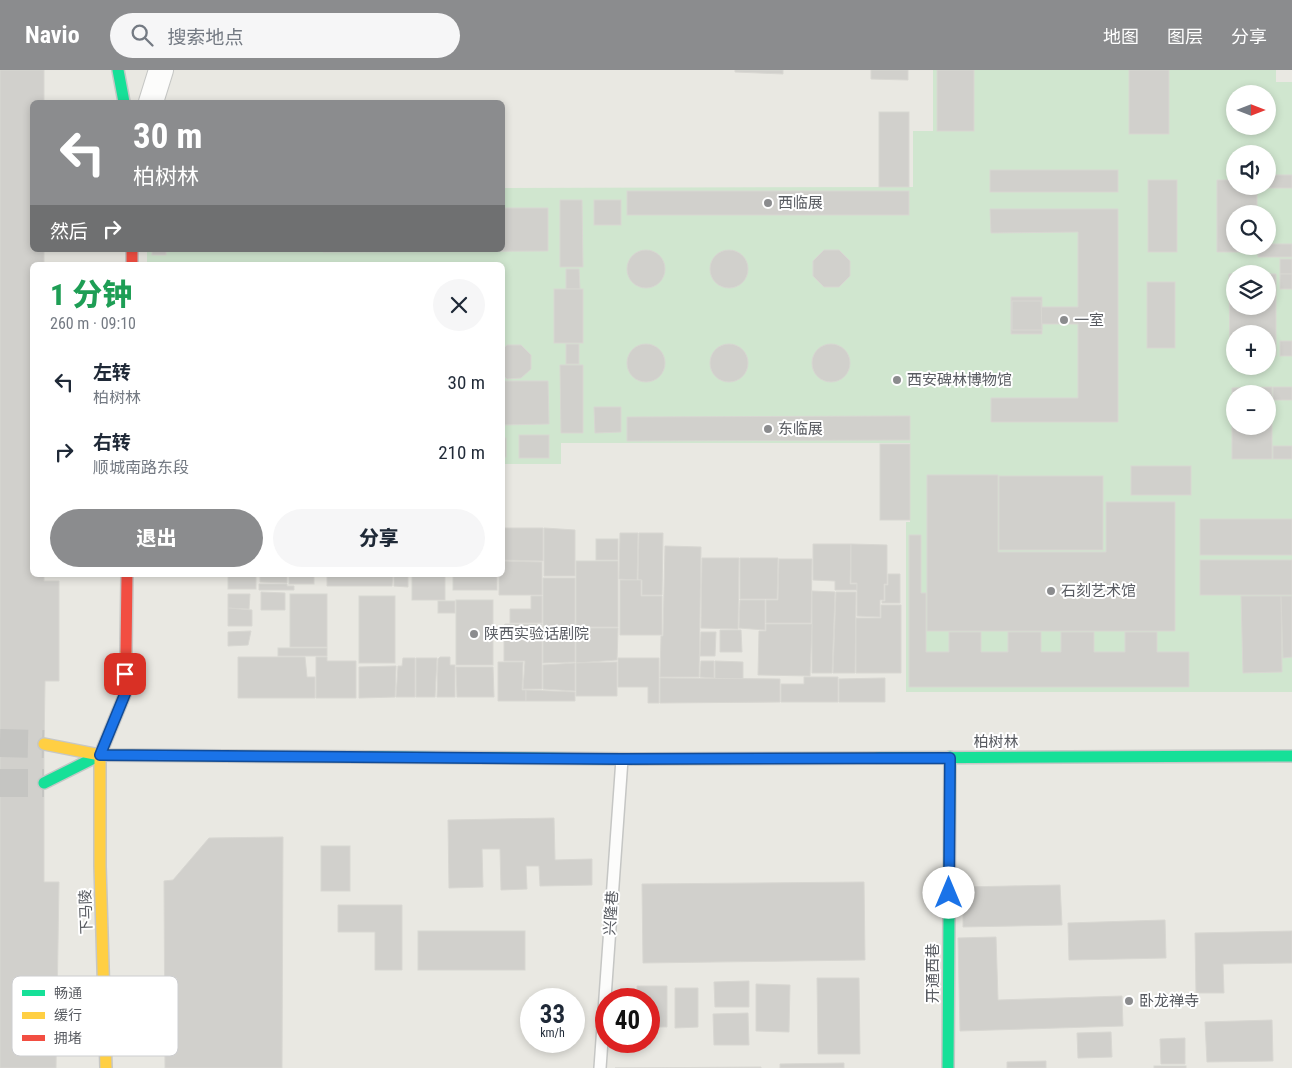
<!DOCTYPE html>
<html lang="zh">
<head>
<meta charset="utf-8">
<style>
  :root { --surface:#fff; --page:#f6f6f7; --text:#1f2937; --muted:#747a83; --accent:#8b8c8e }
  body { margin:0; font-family:"Roboto Condensed","Noto Sans SC",sans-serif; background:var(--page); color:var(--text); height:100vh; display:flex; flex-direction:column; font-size:19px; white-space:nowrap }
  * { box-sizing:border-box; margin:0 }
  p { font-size:16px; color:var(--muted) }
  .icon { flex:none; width:28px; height:28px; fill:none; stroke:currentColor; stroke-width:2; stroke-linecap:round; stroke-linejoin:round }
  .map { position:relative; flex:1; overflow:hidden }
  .side { position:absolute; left:30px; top:192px; width:475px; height:315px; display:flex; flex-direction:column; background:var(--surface); border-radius:8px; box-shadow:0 2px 8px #0003 }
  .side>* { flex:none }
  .hud { position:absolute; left:30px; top:30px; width:475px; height:152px; border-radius:8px; box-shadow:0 2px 8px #0003; background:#8b8c8e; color:#fff; overflow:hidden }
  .needle { width:32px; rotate:90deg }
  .controls { position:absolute; left:1226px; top:15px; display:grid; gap:10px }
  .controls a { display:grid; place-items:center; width:50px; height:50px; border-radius:50%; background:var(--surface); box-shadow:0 2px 8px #0003; font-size:25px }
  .speed { position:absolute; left:520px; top:918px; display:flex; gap:10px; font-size:25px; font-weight:700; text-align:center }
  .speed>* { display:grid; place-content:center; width:65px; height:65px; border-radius:50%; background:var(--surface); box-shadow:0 2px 8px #0003; line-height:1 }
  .speed small { font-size:12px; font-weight:400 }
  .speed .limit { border:8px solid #d22; background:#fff; color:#111 }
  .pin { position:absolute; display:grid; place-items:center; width:42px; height:42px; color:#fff; margin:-21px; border-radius:10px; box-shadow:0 2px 8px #0006 }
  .me { position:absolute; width:55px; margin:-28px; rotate:0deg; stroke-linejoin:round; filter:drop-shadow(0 0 4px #0008) }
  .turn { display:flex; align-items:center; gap:18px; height:105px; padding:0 20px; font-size:22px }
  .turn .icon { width:65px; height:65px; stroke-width:2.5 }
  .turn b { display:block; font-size:35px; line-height:42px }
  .then { display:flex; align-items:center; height:48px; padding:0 20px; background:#0003; gap:10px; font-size:19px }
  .round { display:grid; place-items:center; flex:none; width:52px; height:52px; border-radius:26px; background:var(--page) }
  .head { display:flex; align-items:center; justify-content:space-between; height:85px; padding:0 20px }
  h1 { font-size:30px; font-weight:800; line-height:38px; color:#1e9e55 }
  .cta { display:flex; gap:10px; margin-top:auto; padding:10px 20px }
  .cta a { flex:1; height:58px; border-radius:30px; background:var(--accent); color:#fff; font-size:20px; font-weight:800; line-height:58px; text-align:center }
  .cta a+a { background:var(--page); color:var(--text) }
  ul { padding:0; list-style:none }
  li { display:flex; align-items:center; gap:15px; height:70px; padding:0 20px }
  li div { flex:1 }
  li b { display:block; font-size:19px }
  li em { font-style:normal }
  header { display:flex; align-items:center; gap:30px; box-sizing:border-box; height:70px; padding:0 25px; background:var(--accent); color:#fff }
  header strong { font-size:24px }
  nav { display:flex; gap:28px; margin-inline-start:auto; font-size:18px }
  .search { width:350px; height:45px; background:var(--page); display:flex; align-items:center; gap:12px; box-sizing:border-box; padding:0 18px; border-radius:28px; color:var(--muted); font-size:19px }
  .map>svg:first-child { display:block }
  .green { fill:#d0e6cf; fill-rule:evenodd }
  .building { fill:#d1d0cc; stroke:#d8d7d2; fill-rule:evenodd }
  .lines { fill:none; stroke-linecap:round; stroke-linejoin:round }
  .secondary-tunnel { stroke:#c5c5c2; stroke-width:28; stroke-dasharray:28 14; stroke-linecap:butt }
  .lane-casing { stroke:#c5c6c4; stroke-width:14 }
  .street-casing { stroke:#c5c6c4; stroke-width:26 }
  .fast-casing { stroke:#c6c7c6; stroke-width:14 }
  .slow-casing { stroke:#c6c7c6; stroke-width:14 }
  .jam-casing { stroke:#c6c7c6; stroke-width:14 }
  .lane { stroke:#fcfcfb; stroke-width:11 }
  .street { stroke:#fcfcfb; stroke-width:24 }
  .fast { stroke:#16e098; stroke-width:11 }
  .slow { stroke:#ffcf43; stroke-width:11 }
  .jam { stroke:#f24e42; stroke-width:11 }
  .route-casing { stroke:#114b97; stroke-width:12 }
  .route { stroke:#1a73e8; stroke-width:9 }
  .poi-dot { fill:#8b8c8e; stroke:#fff; stroke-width:2 }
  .labels { text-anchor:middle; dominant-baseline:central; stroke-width:4; stroke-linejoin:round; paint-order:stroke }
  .poi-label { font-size:15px; fill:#585b61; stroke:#fff; text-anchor:start }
  .street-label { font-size:15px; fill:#585b61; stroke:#fff }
  .key { fill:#fff; stroke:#cdced0; stroke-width:1 }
  .key-label { font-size:14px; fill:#585b61 }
</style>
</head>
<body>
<header>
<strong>Navio</strong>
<div class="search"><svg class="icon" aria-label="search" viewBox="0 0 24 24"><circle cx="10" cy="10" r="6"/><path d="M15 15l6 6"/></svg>搜索地点</div>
<nav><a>地图</a><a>图层</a><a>分享</a></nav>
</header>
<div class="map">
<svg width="1292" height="998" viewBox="0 0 1292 998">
  <rect width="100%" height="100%" fill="#e9e8e2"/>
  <!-- green -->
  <path class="green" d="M933 0H1276V12H1292V622H906V452H910V373H561V394H503L502 195H147V180H502L503 118 913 117V61H933ZM1235 24H1268V56H1235ZM1235 84H1268V116H1235ZM1235 144H1268V176H1235ZM1235 204H1268V236H1235ZM1235 264H1268V296H1235ZM1235 324H1268V356H1235Z"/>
  <!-- building -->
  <g class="building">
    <polygon points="0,0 44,0 44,32 32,32 32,180 44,180 44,195 32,195 32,505 44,505 44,511 59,511 59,611 45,611 44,674 44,812 59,812 56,998 0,998"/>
    <polygon points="735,0 783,0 783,4 735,2"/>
    <polygon points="871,0 908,0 908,10 871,9"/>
    <rect x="937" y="0" width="37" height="61"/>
    <rect x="1129" y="0" width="40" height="64"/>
    <rect x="879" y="42" width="30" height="75"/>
    <rect x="990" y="100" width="128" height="22"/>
    <polygon points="1268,105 1292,105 1292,118 1258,118 1258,116 1268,116"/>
    <rect x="1148" y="110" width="29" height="72"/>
    <polygon points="1217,110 1235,110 1235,116 1257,116 1257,144 1235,144 1235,176 1257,176 1257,182 1217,182"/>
    <rect x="627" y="121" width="282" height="24"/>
    <polygon points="560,130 582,130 583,197 560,197"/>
    <rect x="594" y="130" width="27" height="25"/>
    <polygon points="502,138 548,138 548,181 323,182 323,180 502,180"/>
    <polygon points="990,139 1118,139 1118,352 991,352 991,328 1078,328 1078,254 1042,254 1042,264 1011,264 1011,227 1042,227 1042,237 1078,237 1078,162 991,163"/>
    <polygon points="1268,174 1292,174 1292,187 1258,187 1258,176 1268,176"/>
    <circle cx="729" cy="199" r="19"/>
    <circle cx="646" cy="199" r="19"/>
    <rect x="152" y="180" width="14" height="5"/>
    <polygon points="824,180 839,180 850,191 850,206 839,217 824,217 813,206 813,191"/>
    <rect x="1280" y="189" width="12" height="15"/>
    <polygon points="566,199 579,199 580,219 566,219"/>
    <polygon points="1229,204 1235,204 1235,236 1268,236 1268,204 1261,204 1276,204 1276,286 1268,286 1268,264 1235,264 1235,286 1230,286"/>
    <rect x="1280" y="204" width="12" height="15"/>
    <rect x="1147" y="212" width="28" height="66"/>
    <rect x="554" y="219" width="29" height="54"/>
    <polygon points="1012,231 1041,231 1042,260 1012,260"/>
    <rect x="1280" y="271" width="12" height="15"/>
    <circle cx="729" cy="293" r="19"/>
    <circle cx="646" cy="293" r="19"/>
    <circle cx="831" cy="293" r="19"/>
    <rect x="566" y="274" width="13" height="20"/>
    <polygon points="507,275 521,275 531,285 531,299 521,308 507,309 502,304 502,280"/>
    <polygon points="560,295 583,295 583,363 561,363"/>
    <polygon points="502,311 548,311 549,354 502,355"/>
    <path d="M1272 317V389H1232V318ZM1235 324H1268V356H1235Z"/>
    <rect x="1273" y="317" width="19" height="13"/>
    <polygon points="594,337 621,337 621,362 595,363"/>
    <polygon points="910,346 910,370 627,371 627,347"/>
    <rect x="519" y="365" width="30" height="23"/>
    <rect x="502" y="368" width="4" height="19"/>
    <rect x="880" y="374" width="30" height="76"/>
    <rect x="1273" y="376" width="19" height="13"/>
    <rect x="1131" y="396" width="60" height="29"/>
    <polygon points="927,405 998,405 998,482 1106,482 1106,432 1175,432 1175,561 927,561"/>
    <rect x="999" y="406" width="104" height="74"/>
    <rect x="1200" y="449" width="92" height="36"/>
    <polygon points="502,458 543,458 543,491 502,490"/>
    <polygon points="544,458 575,460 575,506 544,506"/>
    <polygon points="620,463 638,463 637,510 619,509"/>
    <polygon points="639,463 663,463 662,525 642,525 642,510 638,509"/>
    <polygon points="909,465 921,465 921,523 926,523 926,582 949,582 949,562 981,562 981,582 1008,582 1008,562 1041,562 1041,582 1061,582 1061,562 1094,562 1094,582 1125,582 1125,562 1157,562 1157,582 1189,582 1189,617 909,617"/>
    <rect x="596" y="469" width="22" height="21"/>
    <polygon points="813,474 851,474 850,514 857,514 857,520 835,520 835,511 813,510"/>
    <polygon points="851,474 887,475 887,514 884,514 884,530 880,530 880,547 857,546 857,513 851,513"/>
    <polygon points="665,476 701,477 699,607 660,607 661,566 663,566"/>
    <polygon points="702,488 739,488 738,559 701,558"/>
    <polygon points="740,488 778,488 777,529 740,529"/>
    <polygon points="779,489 812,489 811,553 766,553 766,530 778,530"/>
    <rect x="1200" y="490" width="92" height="35"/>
    <polygon points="502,491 542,492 542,525 499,525 499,505 502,505"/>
    <rect x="576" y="491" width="42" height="66"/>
    <polygon points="888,504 900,504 900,533 882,533 882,531 885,531 885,515 888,515"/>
    <rect x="228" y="505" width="28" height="14"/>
    <polygon points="260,505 287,505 287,513 260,512"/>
    <rect x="289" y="505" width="25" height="9"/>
    <polygon points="327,505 393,505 392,516 327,516"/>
    <polygon points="394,505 408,505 408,517 394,516"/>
    <rect x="412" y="505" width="33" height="25"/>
    <rect x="453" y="505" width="44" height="15"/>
    <polygon points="543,508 575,508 575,563 543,562"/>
    <polygon points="620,510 641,510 641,526 662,526 662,565 620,565"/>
    <polygon points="259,514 287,514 287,516 294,516 294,520 259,520"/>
    <polygon points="812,521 835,522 832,603 812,603"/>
    <polygon points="261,522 285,523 285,540 261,540"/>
    <polygon points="836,522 856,522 855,603 833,603"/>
    <polygon points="228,524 250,524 249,539 228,538"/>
    <rect x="290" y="524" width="37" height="53"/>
    <rect x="359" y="526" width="36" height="67"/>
    <polygon points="531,526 542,526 542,553 510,553 510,539 531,539"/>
    <polygon points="1241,526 1281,526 1282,602 1243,603"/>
    <polygon points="1281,526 1292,526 1292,587 1283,588"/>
    <rect x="456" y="530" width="37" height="65"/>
    <polygon points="740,530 765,530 765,560 739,558"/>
    <rect x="438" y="531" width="17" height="12"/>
    <polygon points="881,535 901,535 901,603 856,603 856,548 881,548"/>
    <polygon points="228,538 252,540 252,556 228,556"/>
    <polygon points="505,554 542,554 542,619 523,619 525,591 504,591 504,555"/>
    <polygon points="766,554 812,554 810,606 758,605 759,561 766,561"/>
    <polygon points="576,558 618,558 617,590 576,593"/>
    <polygon points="720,560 741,560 742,582 720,582"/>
    <polygon points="251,561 248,575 228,576 228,562"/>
    <polygon points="701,562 716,562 715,586 700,586"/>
    <polygon points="543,563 575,564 575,592 543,593"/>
    <rect x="278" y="578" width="49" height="8"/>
    <polygon points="238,587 305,587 307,607 315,607 315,628 238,628"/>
    <polygon points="316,587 327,587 327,591 356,591 356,628 316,628"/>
    <polygon points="440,587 450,587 450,595 455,595 455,627 437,627 438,589"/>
    <polygon points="403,588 415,588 415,627 396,627 398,596 402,596"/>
    <polygon points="416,588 437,588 435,627 416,627"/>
    <polygon points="618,588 659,588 659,633 648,633 648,617 618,617"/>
    <polygon points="701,591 714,591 714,608 700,607"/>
    <polygon points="715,591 743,592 743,609 715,609"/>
    <polygon points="498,592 523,592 522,620 526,620 526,631 498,631"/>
    <polygon points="617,592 617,626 576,626 576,593"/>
    <polygon points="575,593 575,621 543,619 543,595"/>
    <polygon points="396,596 395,627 359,628 359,597"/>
    <polygon points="456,597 493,597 494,627 457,627"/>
    <polygon points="804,607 838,607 838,632 781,632 781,614 804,614"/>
    <polygon points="660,608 780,609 780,632 660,633"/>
    <polygon points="885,608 885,632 839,632 839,609"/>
    <polygon points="526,620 575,622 575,631 526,631"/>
    <polygon points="554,748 555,790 592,789 592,815 540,816 539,796 526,796 527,819 501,820 500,779 482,779 483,817 449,818 448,750"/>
    <polygon points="283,767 282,998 165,998 164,811 173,810 209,768"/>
    <rect x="321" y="776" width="29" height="45"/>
    <polygon points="864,812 865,890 643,893 642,814"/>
    <polygon points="1060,815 1062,855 963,857 963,817"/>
    <polygon points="338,835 402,835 402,900 375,900 375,862 338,862"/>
    <polygon points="1165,850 1166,888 1069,890 1068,853"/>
    <rect x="418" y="861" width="107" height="39"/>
    <polygon points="1292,861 1292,893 1223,894 1224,923 1196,923 1195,863"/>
    <polygon points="996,867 998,930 1122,926 1123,956 960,961 958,868"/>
    <polygon points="817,908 859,908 860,984 818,984"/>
    <polygon points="749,911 749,937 715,937 714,912"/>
    <polygon points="756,914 790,915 789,962 756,961"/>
    <polygon points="637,916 667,916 667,957 649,957 649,929 637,929"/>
    <polygon points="675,918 698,918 698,957 675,958"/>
    <polygon points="748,943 749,975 714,975 713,944"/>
    <polygon points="1272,950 1273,991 1207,992 1205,952"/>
    <polygon points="1111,962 1112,987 1078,988 1077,963"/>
    <polygon points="1185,968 1185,994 1161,994 1160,969"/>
    <polygon points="1046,991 1046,998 1007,998 1007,992"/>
    <polygon points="844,993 844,998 780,998 780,994"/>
    <rect x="1154" y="996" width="32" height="2"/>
    <polygon points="761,997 761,998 615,998"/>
  </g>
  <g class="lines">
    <!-- secondary-tunnel -->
    <g class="secondary-tunnel">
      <polyline points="0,673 44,674"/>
      <polyline points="0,713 44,713"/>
    </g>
    <!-- lane casing -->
    <g class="lane-casing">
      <polyline id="lane" points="600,998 622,689"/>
    </g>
    <!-- street casing -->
    <g class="street-casing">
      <polyline id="street" points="151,32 161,0"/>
    </g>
    <!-- fast casing -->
    <g class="fast-casing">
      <g id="fast">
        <polyline points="118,0 124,32"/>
        <polyline points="368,687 639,689"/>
        <polyline points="876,688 1292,686"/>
        <polyline points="44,713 100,685"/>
        <polyline points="948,998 950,687"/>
      </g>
    </g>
    <!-- slow casing -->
    <g class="slow-casing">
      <g id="slow">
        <polyline points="44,674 100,685 368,687"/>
        <polyline points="639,689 876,688"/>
        <polyline points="106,998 100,796 100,685 125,624 126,582"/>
      </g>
    </g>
    <!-- jam casing -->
    <g class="jam-casing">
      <g id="jam">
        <polyline points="132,180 132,195"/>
        <polyline points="126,582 127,505"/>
      </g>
    </g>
    <!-- lane -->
    <use href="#lane" class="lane"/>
    <!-- street -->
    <use href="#street" class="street"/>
    <!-- fast -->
    <use href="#fast" class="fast"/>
    <!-- slow -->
    <use href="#slow" class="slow"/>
    <!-- jam -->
    <use href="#jam" class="jam"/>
  </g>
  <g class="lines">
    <!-- route casing -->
    <g class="route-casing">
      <polyline id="route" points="125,604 125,624 100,685 622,689 950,688 949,823"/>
    </g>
    <!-- route -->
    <use href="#route" class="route"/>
  </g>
  <!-- markers -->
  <g class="poi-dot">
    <circle cx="768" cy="133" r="5"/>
    <circle cx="1064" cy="250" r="5"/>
    <circle cx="897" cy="310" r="5"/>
    <circle cx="768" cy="359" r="5"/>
    <circle cx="1051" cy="521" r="5"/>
    <circle cx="474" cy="564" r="5"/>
    <circle cx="1129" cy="931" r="5"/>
  </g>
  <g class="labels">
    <!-- poi labels -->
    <g class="poi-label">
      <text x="778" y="133">西临展</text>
      <text x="1074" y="250">一室</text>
      <text x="907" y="310">西安碑林博物馆</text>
      <text x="778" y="359">东临展</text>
      <text x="1061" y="521">石刻艺术馆</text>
      <text x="484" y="564">陕西实验话剧院</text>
      <text x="1139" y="931">卧龙禅寺</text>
    </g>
    <!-- street labels -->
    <g class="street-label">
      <text x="996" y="672">柏树林</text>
      <text transform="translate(86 842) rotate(-92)">下马陵</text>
      <text transform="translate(611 843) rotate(-86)">兴隆巷</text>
      <text transform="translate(933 903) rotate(-90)">开通西巷</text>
    </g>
  </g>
  <!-- legend -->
  <rect x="12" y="906" width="166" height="80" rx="8" class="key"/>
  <rect x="22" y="920" width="23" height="6" fill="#16e098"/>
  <rect x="22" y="942" width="23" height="7" fill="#ffcf43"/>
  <rect x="22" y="965" width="23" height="6" fill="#f24e42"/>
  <g class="key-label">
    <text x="54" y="928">畅通</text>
    <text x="54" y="950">缓行</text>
    <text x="54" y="973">拥堵</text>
  </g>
</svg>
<div class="controls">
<a><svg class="needle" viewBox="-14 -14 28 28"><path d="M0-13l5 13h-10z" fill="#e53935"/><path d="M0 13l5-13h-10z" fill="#747a83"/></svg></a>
<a><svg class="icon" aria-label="sound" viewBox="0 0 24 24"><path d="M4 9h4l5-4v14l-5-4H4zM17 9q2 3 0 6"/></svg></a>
<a><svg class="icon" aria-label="search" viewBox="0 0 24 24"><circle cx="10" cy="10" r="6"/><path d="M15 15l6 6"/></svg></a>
<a><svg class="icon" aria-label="layers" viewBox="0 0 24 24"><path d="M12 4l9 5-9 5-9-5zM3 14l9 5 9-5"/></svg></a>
<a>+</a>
<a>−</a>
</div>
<div class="speed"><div>33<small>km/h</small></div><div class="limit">40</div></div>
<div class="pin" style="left:125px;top:604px;background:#d93025"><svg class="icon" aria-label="arrive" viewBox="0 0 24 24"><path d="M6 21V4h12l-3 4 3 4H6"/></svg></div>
<svg class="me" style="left:949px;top:823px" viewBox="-20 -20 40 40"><circle r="19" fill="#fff"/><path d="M0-13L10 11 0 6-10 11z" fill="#1a73e8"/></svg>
<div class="hud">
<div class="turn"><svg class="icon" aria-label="left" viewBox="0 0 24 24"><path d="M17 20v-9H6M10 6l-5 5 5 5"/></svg><div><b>30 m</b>柏树林</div></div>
<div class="then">然后<svg class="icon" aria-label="right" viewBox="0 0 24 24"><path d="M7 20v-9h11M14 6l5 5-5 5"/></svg></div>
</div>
<section class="side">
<div class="head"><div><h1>1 分钟</h1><p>260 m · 09:10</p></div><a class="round"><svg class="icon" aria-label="close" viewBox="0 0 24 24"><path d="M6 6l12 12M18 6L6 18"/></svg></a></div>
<ul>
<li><svg class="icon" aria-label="left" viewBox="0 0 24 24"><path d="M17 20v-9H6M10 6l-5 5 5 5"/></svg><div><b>左转</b><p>柏树林</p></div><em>30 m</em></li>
<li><svg class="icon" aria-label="right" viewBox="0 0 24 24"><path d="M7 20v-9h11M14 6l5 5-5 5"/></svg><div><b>右转</b><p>顺城南路东段</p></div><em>210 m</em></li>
</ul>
<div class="cta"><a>退出</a><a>分享</a></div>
</section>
</div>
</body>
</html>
